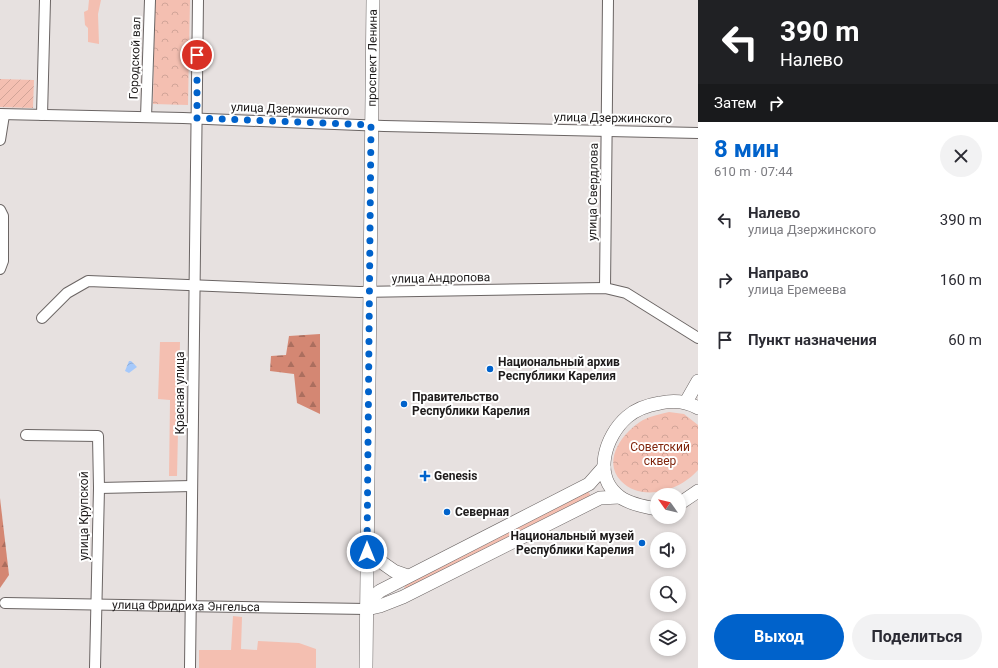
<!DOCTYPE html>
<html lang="ru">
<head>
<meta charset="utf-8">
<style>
  :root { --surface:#fff; --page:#f2f2f3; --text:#2b2b33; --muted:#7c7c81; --accent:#0062cb }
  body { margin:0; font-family:Roboto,sans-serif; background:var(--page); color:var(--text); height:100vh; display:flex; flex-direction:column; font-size:15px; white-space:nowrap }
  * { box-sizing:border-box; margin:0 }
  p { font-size:13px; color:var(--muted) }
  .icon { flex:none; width:22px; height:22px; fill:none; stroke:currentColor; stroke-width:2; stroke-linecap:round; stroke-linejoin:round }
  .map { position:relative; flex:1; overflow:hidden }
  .drawer { display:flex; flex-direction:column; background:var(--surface); width:300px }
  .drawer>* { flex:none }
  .top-card { background:#202124; color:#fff; overflow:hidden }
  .needle { width:26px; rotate:304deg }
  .buttons { position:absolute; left:650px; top:488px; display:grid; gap:8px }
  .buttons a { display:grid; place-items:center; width:36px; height:36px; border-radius:50%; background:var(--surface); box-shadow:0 2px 6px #0003; font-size:20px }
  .pin { position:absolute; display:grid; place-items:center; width:34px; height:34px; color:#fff; margin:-17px; border:2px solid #fff; border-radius:50%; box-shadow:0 1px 4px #0007 }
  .me { position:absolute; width:44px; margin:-22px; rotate:0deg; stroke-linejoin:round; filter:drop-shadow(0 0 3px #0008) }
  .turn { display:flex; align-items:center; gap:14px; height:84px; padding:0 16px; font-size:18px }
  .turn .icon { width:52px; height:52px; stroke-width:2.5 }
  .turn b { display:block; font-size:28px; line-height:34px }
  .then { display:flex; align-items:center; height:38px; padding:0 16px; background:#0003; gap:8px; font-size:15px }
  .round { display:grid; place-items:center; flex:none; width:42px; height:42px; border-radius:21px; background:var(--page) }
  .summary { display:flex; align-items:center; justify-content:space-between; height:68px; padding:0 16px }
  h1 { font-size:24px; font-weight:700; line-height:30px; color:var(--accent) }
  .cta { display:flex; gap:8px; margin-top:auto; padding:8px 16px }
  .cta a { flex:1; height:46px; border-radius:24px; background:var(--accent); color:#fff; font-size:16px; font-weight:700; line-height:46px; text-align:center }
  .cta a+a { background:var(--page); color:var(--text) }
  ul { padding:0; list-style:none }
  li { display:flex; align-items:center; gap:12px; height:60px; padding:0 16px }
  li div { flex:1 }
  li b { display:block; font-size:15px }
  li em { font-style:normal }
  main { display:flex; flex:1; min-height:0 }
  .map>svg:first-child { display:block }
  .grass { fill:#f4bfb1 }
  .forest { fill:url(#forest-firs) }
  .park { fill:url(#park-crowns) }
  .garden { fill:url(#garden-furrows) }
  .water { fill:url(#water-waves) }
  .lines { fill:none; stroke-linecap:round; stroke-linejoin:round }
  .minor-casing { stroke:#6b6564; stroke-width:12 }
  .major-casing { stroke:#6b6564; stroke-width:14 }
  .minor { stroke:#fff; stroke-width:10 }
  .major { stroke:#fff; stroke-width:13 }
  .route { stroke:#0062cb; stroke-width:7; stroke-dasharray:0 12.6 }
  .poi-dot { fill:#0062cb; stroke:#fff; stroke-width:1.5 }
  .labels { text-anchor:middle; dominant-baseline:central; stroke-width:4; stroke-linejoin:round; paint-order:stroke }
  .street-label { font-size:12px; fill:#1e1b1b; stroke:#fff }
  .poi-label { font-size:12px; font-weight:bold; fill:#1e1b1b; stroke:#fff; text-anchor:start }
  .park-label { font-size:12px; fill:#80250d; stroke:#fff }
</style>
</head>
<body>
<main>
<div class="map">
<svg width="698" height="668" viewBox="0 0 698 668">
  <defs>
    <pattern id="forest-firs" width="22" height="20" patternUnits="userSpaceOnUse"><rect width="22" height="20" fill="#d48773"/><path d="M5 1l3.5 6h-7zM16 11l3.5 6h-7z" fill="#ab6e5e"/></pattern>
    <pattern id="park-crowns" width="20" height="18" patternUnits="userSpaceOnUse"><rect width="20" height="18" fill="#f4bfb1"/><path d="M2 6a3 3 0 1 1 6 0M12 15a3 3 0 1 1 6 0" fill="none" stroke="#d1a498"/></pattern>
    <pattern id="garden-furrows" width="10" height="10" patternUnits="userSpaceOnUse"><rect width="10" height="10" fill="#f4bfb1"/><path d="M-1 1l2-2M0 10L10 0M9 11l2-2" fill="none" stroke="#d1a498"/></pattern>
    <pattern id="water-waves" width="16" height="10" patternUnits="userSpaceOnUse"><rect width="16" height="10" fill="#a6c9fb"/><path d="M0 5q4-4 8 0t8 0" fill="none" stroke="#8eacd7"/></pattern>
  </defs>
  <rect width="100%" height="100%" fill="#e7e1e0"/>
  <!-- grass -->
  <g class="grass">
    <polygon points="89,0 101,0 98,14 99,44 88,42 88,28 85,25 84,12 88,10"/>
    <polygon points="160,342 180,342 177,476 169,476 170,400 158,399"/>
    <polygon points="588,491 591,496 410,591 404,589 406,583"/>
    <polygon points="233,616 242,617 241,649 257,650 258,641 299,643 316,649 316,668 199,668 199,650 231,650"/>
  </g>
  <!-- forest -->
  <g class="forest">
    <polygon points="320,334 320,414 297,403 294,374 270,371 271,356 286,355 289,336"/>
    <polygon points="0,498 9,575 0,588"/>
  </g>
  <!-- park -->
  <g class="park">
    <polygon points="155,0 190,0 188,105 153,104"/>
    <path d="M669 412 684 414 698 425V470C681 490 642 503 621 481 601 460 624 431 643 420 651 416 661 414 669 412Z"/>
  </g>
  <!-- garden -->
  <polygon class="garden" points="0,79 34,80 33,108 0,107"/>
  <!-- water -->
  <polygon class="water" points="129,361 131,361 137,367 129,373 125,371"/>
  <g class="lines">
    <!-- minor casing -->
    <g class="minor-casing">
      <g id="minor">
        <polyline points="0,114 183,118 384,126 698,133"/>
        <polyline points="42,115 45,0"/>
        <polyline points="146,117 150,0"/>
        <polyline points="0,140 4,115"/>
        <polyline points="0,210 3,216 3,261 0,269"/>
        <polyline points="605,288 608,0"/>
        <polyline points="42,318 67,293 88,281 359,292 605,288 626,293 698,338"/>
        <polyline points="26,435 98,436 99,488 95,668"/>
        <polyline points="99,488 192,486"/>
        <path id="s1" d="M5 603 367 609"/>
        <polyline points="190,668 198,0"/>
      </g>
    </g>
    <!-- major casing -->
    <g class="major-casing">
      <g id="major">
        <polyline points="686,402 698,381"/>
        <polyline points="679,504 698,491"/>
        <path d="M657 509C645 507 630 504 620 497 592 477 605 436 627 417 636 409 648 405 660 403 674 400 686 401 698 408"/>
        <polyline points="367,552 394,571 408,576"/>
        <polyline points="367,609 373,597 380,591 589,484 604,467"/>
        <polyline points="367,609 380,606 403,597 600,498 619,497"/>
        <path id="s2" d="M366 668 373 0"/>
      </g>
    </g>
    <!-- minor -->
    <use href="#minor" class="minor"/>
    <!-- major -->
    <use href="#major" class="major"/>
  </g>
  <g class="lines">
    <!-- route -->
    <polyline class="route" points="197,55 197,118 371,125 367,552"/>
  </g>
  <!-- markers -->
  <g class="poi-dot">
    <circle cx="490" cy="369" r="4"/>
    <circle cx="404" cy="404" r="4"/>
    <path d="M423 470h4v4h4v4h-4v4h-4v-4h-4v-4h4z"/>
    <circle cx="447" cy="512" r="4"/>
    <circle cx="642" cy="543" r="4"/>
  </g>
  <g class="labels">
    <!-- street labels -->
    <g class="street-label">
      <text transform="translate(135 58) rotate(-88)">Городской вал</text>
      <text stroke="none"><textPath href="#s2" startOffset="610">проспект Ленина</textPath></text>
      <text transform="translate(290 109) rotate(2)">улица Дзержинского</text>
      <text transform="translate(613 118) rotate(1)">улица Дзержинского</text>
      <text transform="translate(593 192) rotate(-89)">улица Свердлова</text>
      <text transform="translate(441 278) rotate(-1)">улица Андропова</text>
      <text transform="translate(180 393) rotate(-90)">Красная улица</text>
      <text transform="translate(84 516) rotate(-90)">улица Крупской</text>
      <text stroke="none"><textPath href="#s1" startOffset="181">улица Фридриха Энгельса</textPath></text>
    </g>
    <!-- poi labels -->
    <g class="poi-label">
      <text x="498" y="362">Национальный архив<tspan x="498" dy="14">Республики Карелия</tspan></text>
      <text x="412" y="397">Правительство<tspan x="412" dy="14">Республики Карелия</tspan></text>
      <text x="434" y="476">Genesis</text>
      <text x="455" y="512">Северная</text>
      <text x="634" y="536" text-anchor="end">Национальный музей<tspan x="634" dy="14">Республики Карелия</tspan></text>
    </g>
    <!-- park labels -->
    <g class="park-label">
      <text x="660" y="447">Советский<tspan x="660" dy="14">сквер</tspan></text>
    </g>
  </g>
</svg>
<div class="buttons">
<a><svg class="needle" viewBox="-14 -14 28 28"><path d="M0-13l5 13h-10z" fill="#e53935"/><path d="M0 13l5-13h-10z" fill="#7c7c81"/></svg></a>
<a><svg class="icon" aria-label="sound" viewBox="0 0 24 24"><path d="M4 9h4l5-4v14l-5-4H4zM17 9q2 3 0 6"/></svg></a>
<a><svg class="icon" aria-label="search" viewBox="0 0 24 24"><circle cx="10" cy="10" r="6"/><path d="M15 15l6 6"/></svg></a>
<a><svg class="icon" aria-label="layers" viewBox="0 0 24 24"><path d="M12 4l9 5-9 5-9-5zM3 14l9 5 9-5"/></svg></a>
</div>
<div class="pin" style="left:197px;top:55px;background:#d93025"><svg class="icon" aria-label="arrive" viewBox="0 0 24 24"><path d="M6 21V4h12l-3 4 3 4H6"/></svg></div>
<svg class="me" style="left:367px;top:552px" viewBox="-20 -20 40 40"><circle r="17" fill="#0062cb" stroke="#fff" stroke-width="3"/><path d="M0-11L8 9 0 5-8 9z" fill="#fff"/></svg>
</div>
<section class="drawer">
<div class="top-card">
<div class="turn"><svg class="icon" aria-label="left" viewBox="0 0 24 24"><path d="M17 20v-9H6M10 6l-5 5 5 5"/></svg><div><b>390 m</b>Налево</div></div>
<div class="then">Затем<svg class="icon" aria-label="right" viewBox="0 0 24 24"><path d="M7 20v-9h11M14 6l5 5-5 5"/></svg></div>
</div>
<div class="summary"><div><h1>8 мин</h1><p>610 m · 07:44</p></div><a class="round"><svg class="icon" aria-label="close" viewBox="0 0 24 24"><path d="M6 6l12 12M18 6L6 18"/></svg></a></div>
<ul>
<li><svg class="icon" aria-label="left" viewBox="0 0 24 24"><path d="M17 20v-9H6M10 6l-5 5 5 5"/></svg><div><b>Налево</b><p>улица Дзержинского</p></div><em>390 m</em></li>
<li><svg class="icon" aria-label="right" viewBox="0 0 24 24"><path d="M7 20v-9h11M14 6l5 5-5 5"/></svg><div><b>Направо</b><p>улица Еремеева</p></div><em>160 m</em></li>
<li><svg class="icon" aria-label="arrive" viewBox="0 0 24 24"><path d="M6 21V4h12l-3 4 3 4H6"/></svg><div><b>Пункт назначения</b></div><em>60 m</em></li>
</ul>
<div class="cta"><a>Выход</a><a>Поделиться</a></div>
</section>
</main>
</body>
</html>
